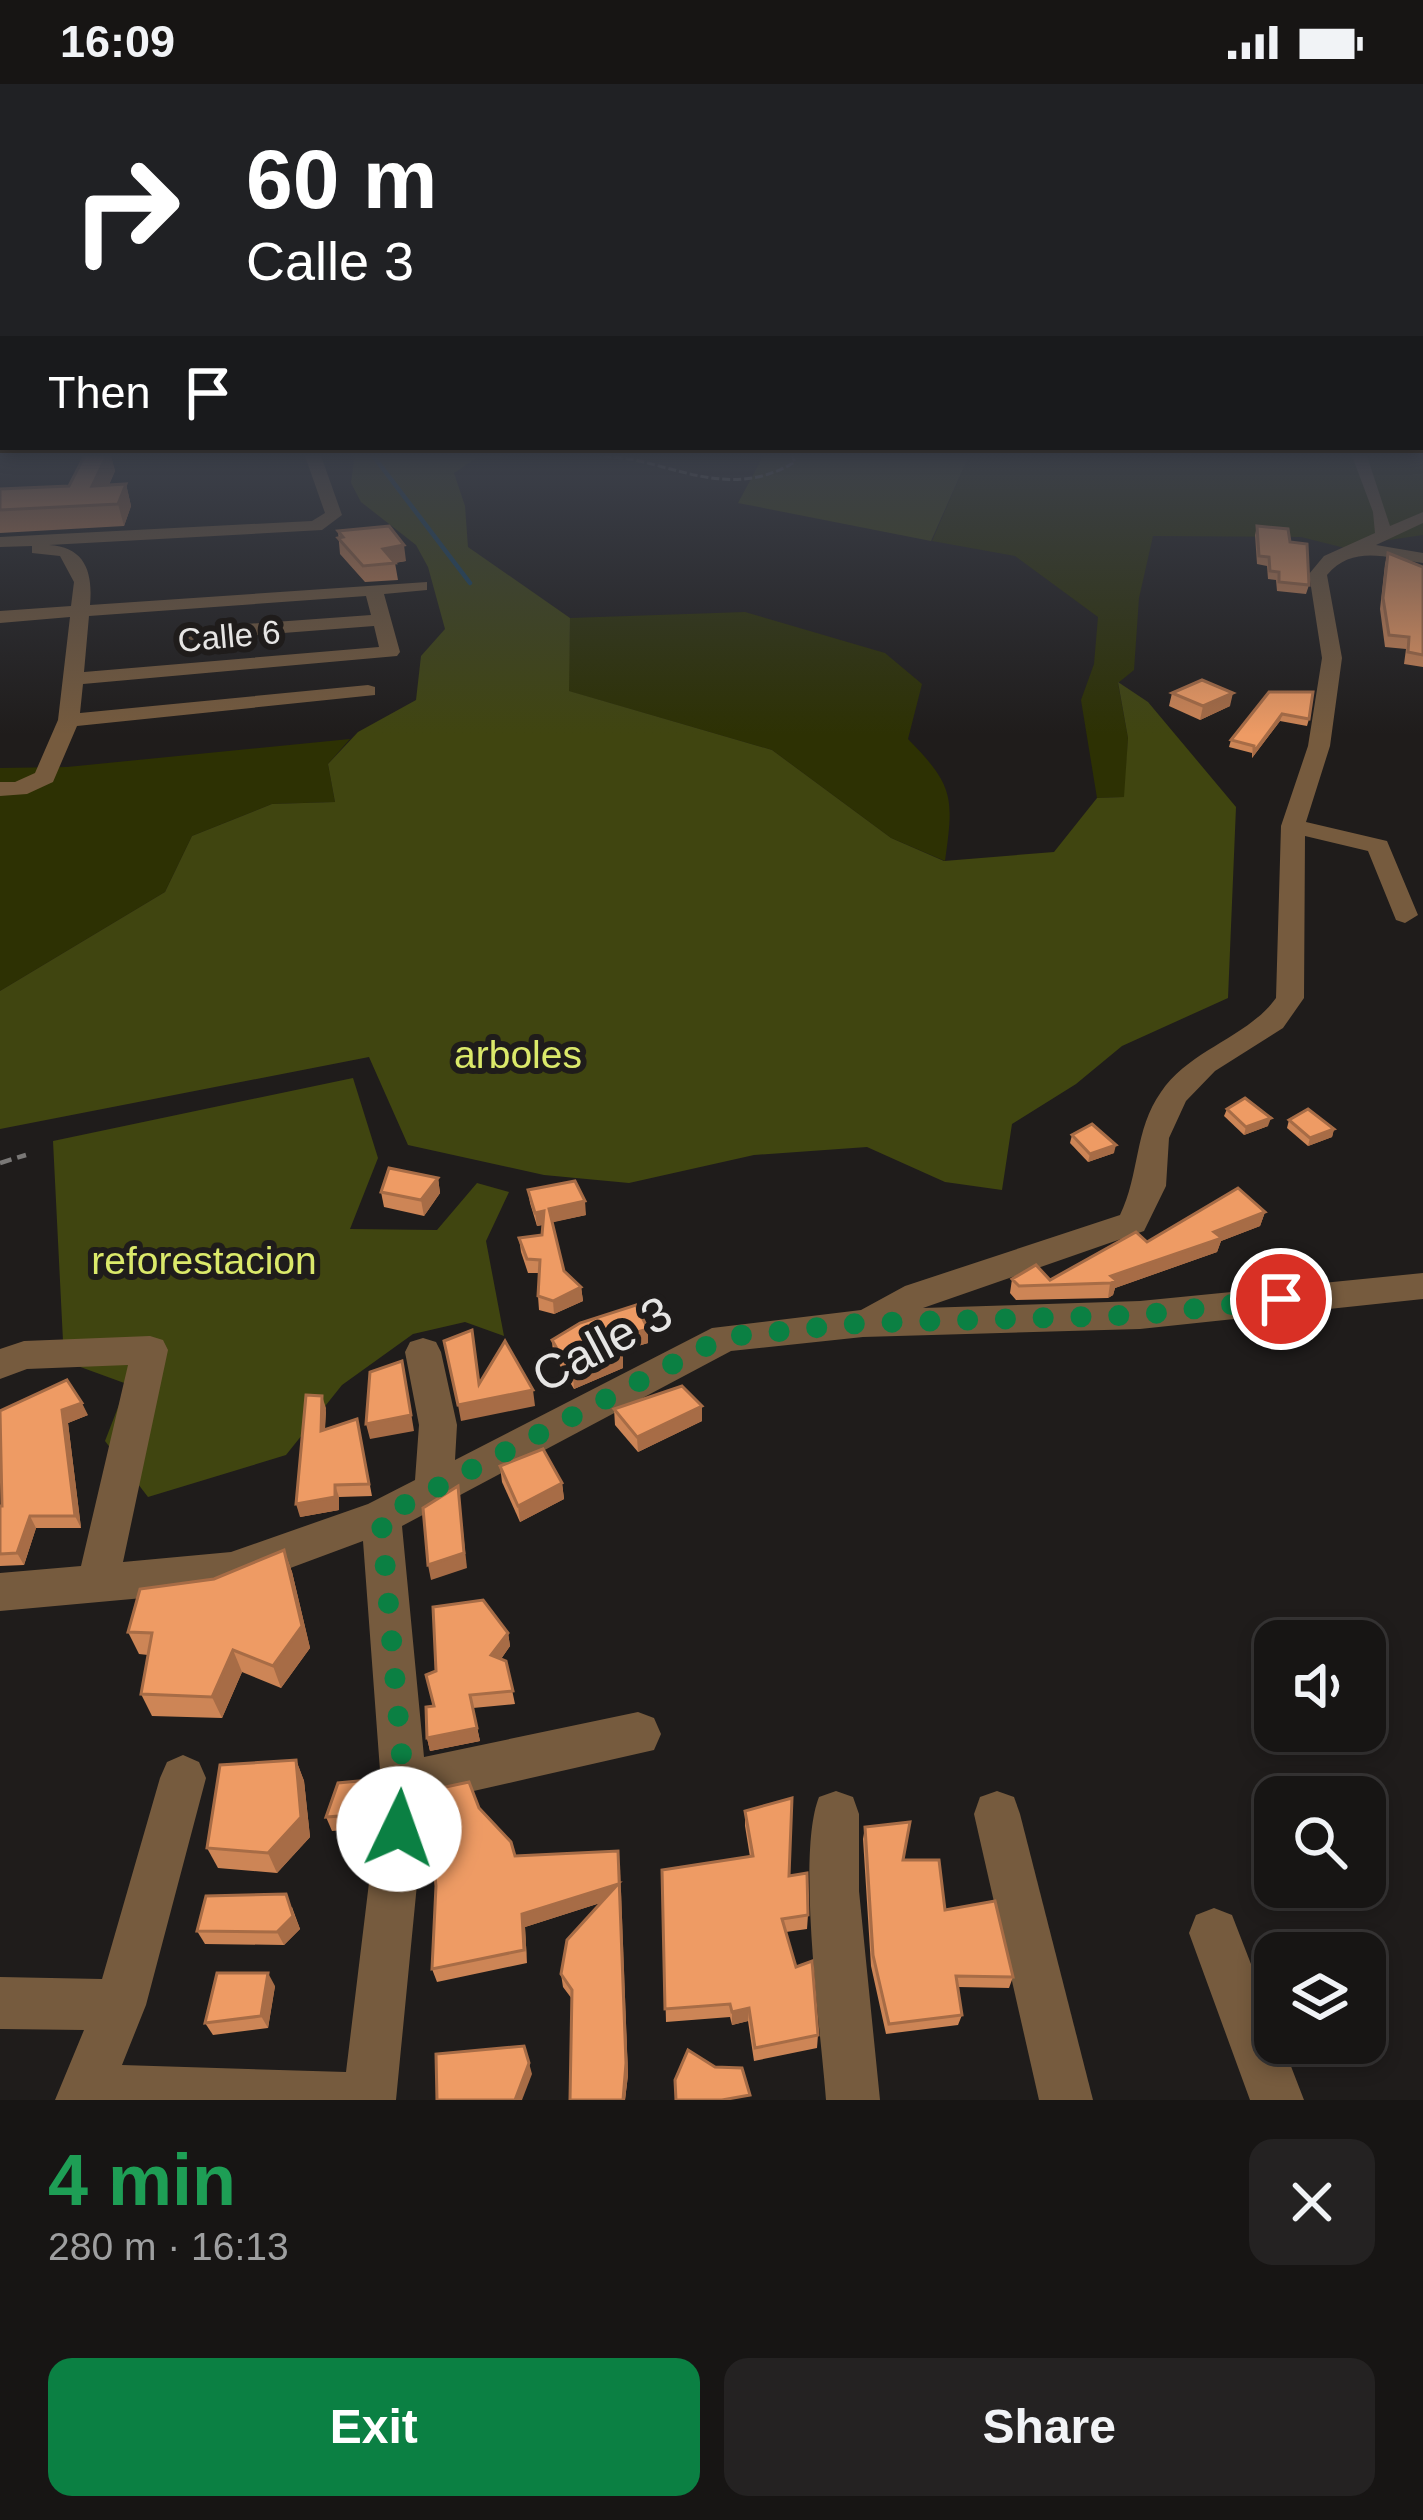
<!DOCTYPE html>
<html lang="en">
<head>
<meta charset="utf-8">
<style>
  :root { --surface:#171514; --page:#242222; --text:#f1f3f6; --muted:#9e9fa0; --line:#363434; --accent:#0b8043 }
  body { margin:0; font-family:Arial,sans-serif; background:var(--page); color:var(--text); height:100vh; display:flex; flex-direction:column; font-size:45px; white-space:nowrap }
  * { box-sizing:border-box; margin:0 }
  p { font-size:39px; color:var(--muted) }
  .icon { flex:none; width:66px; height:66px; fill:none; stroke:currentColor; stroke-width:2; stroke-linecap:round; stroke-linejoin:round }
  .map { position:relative; height:2016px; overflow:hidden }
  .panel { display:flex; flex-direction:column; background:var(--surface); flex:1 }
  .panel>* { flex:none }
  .top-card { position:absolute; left:0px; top:0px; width:1425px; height:366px; box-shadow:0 6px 18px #0003,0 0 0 3px var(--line); background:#202124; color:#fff; overflow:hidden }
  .buttons { position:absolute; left:1254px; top:1536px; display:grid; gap:24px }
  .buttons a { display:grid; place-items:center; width:132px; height:132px; border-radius:24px; background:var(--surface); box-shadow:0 6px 18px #0003,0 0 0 3px var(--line); font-size:60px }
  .pin { position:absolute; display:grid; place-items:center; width:102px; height:102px; color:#fff; margin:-51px; border:6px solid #fff; border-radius:50%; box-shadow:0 3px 12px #0007 }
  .me { position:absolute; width:132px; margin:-66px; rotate:3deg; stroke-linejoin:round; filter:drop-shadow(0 0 9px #0008) }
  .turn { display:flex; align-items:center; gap:42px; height:252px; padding:0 48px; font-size:54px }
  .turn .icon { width:156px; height:156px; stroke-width:2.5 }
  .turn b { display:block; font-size:84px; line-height:102px }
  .then { display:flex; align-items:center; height:114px; padding:0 48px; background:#0003; gap:24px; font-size:45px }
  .round { display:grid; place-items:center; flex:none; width:126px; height:126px; border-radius:24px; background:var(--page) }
  .head { display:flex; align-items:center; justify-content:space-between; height:204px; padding:0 48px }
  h1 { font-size:72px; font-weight:700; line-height:90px; color:#1e9e55 }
  .button { display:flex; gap:24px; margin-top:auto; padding:24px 48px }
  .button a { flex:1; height:138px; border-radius:24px; background:var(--accent); color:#fff; font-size:48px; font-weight:700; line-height:138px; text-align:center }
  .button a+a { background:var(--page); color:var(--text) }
  .status { display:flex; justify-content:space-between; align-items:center; height:84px; padding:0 60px; background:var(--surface); direction:ltr }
  .status svg { height:33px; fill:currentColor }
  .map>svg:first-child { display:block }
  .green { fill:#2d3103 }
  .forest { fill:#404510 }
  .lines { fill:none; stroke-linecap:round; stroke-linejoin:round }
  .stream { stroke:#164665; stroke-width:4.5 }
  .path-far1 { stroke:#7a7877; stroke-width:3; stroke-dasharray:8 3; stroke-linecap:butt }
  .path { stroke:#7a7877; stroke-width:4.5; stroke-dasharray:12 6; stroke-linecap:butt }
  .minor { fill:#765b3e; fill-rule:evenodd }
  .wall { fill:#cd8556 }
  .shaded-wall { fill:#a76c46 }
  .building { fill:#ee9b64; stroke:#a76c46; stroke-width:3 }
  .route { stroke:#0b8043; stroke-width:21; stroke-dasharray:0 37.8 }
  .labels { text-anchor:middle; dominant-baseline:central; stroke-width:12; stroke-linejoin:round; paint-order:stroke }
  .far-street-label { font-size:33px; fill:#e6e5e4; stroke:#1f1c1b }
  .park-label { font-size:39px; fill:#dbe96a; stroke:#1f1c1b }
  .near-street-label { font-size:48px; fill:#e6e5e4; stroke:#1f1c1b }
</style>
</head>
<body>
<div class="status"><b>16:09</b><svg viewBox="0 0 49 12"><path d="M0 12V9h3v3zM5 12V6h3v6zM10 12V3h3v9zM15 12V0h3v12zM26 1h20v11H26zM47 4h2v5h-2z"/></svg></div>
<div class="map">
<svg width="1423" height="2016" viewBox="0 0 1423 2016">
  <rect width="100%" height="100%" fill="#1f1c1b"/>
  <!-- green -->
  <g class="green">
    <polygon points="970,369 1423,369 1423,451 1382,457 1361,468 1301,453 1153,452 1139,514 1134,586 1118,599 1128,654 1125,713 1097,714 1081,616 1094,580 1098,533 1015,472 932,457"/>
    <path d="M745 528 885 569 922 600 908 655C954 702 954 713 945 777L891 754 772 666 568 607 570 534Z"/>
    <polygon points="350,655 328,680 335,718 272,720 192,752 165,808 0,907 0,684 67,683"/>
  </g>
  <!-- forest -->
  <g class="forest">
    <polygon points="355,369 507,372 476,374 454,389 465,422 468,463 570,534 569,607 772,666 891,754 944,777 1054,768 1097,714 1124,713 1128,654 1118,598 1148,618 1236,723 1228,914 1122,962 1076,1000 1012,1040 1002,1106 945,1098 867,1063 754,1071 629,1099 544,1091 408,1061 369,973 0,1045 0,907 165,808 192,752 272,720 335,718 328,680 358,648 416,616 421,572 445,545 428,483 416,461 361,418 351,399"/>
    <polygon points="765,369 970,369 931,457 738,419"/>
    <polygon points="353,994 378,1074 350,1145 437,1146 477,1099 509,1108 486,1157 504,1252 465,1238 413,1250 342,1301 286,1371 148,1413 105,1357 127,1300 64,1277 53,1057"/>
  </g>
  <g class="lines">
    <!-- stream -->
    <polyline class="stream" points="371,369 470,499"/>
    <!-- path-far1 -->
    <path class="path-far1" d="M593 369C608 374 624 373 640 377 696 391 741 410 795 378L791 369"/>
    <!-- path -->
    <polyline class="path" points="0,1079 26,1071"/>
    <!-- minor -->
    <g class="minor">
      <path d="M304 369H320L342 431 322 446 49 461C85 463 93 488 90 521L427 498V506L384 510 400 568 397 572 83 600 80 629 368 601 375 603V611L77 642 53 698 27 710 0 712V698H15L35 689 58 636 70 533 0 539V527L71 522 74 498 60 472 32 469V462L0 463V453L312 437 325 429ZM366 512 371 531 191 544 181 550 191 556 374 542 379 563 84 588 89 532Z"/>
      <path d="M1351 369H1366L1390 442 1423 428V439L1376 461 1423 469V479C1388 474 1353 460 1327 491L1342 574 1330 662 1306 738 1387 757 1418 831 1405 839 1396 836 1368 767 1305 752 1304 914 1283 944 1215 987 1186 1017 1169 1054 1166 1102 1144 1147 923 1224 1140 1217 1423 1189V1215L1140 1245 863 1253 731 1267 402 1442 424 1673 638 1628 654 1634 661 1650 654 1666 425 1718 396 2016H55L84 1946 0 1945V1893L102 1895 160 1694 167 1678 183 1671 199 1678 206 1694 146 1921 122 1981 346 1988 381 1700 363 1457 231 1506 0 1527V1489L81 1482 128 1281 27 1285 0 1295V1265L24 1257 150 1252 163 1256 168 1266 123 1478 231 1468 368 1420 415 1396 419 1341 405 1268 410 1258 423 1254 436 1258 441 1268 457 1341 455 1376 712 1244 861 1226 905 1202 1120 1131C1140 1090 1134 1046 1161 1008 1190 965 1247 954 1276 914L1281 742 1308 662 1322 574 1309 490 1324 472 1375 449 1373 428Z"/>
      <path d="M836 1707 853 1713 859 1730V1807L880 2016H826C821 1947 796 1771 819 1713Z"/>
      <polygon points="997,1707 1014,1713 1020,1730 1093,2016 1039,2016 974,1730 980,1713"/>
      <polygon points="1214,1824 1232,1831 1275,1942 1275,1959 1282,1959 1304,2016 1250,2016 1189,1849 1196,1831"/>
    </g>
  </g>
  <!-- wall -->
  <g class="wall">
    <polygon points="86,369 110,369 115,387 109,401 126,400 131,422 124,442 0,449 0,405 69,402"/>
    <polygon points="1257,442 1290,458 1309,501 1306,510 1277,507 1276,496 1268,495 1267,482 1257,480 1255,451"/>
    <polygon points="338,447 406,477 395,479 398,496 365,498 340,470"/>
    <polygon points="1388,469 1423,483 1423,583 1404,580 1406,565 1385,563 1380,525 1385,480"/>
    <polygon points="1269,608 1309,635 1307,642 1280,637 1252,674 1252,669 1229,663 1231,656"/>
    <polygon points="1172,609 1230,622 1200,636 1169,622"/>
    <polygon points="1227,1025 1268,1042 1244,1051 1224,1032"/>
    <polygon points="1289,1036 1334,1045 1332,1053 1308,1062 1287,1044"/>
    <polygon points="1072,1051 1114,1069 1088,1078 1070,1059"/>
    <polygon points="438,1094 440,1109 424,1132 384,1123 381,1108"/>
    <polygon points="528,1106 586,1131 552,1138 564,1187 581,1203 583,1217 554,1230 539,1226 538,1212 539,1189 528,1189 521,1168 519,1154 542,1151 543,1141 537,1142 530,1119"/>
    <polygon points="1265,1128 1260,1142 1221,1157 1217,1168 1115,1204 1113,1211 1108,1214 1016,1216 1010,1209 1012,1195 1050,1196 1147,1158"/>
    <polygon points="648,1245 648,1259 621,1267 623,1284 574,1305 553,1270 552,1256"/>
    <polygon points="326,1324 325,1346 357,1335 372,1412 339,1413 339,1426 300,1433"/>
    <polygon points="614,1325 702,1337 638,1368 615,1341"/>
    <polygon points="0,1327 88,1331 68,1339 81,1444 36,1444 24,1481 0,1482 0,1422 2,1422"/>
    <polygon points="500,1382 562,1399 564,1415 520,1438 502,1398"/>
    <polygon points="284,1466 292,1488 310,1564 281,1604 242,1588 222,1634 152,1632 141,1610 148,1571 139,1570 128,1548 214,1495"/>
    <polygon points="508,1549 510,1562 501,1575 506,1577 515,1620 473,1624 480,1657 430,1667 427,1654 434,1622"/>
    <polygon points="296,1676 304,1697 310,1753 277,1789 218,1784 207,1764"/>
    <polygon points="375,1710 371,1744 332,1747 326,1733"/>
    <polygon points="479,1724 515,1772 618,1767 628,1991 625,2016 570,2016 572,1915 563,1903 561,1890 600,1819 525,1843 527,1879 437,1898 432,1885"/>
    <polygon points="745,1727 789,1792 808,1831 807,1845 786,1848 818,1951 817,1964 754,1977 748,1937 732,1941 730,1933 666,1938 662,1786 750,1773 745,1742"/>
    <polygon points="865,1743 903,1776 945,1826 1013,1893 1009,1904 958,1903 962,1931 958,1941 886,1950 871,1882 863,1755"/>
    <polygon points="292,1823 300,1845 284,1861 205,1860 197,1847"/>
    <polygon points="275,1902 268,1944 213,1951 205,1939"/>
  </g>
  <!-- shaded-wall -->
  <g class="shaded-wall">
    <polygon points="108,369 110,369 115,387 99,421 92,402"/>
    <polygon points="126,400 131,422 124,442 118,420"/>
    <polygon points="404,461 406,477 386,480 383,465"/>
    <polygon points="1233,609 1230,622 1200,636 1203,622"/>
    <polygon points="1282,630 1280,637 1252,674 1254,668"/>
    <polygon points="1271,1034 1268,1042 1244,1051 1246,1043"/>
    <polygon points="1334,1045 1332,1053 1308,1062 1310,1054"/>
    <polygon points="1116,1061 1114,1069 1088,1078 1090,1070"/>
    <polygon points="438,1094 440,1109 424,1132 421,1116"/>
    <polygon points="585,1117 586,1131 550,1139 549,1125"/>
    <polygon points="544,1127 545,1140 537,1142 535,1129"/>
    <polygon points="1265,1128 1260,1142 1221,1157 1217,1168 1115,1204 1113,1211 1108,1214 1111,1192"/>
    <polygon points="581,1203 583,1217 554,1230 553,1217"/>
    <polygon points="648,1245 648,1259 613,1269 612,1255"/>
    <polygon points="623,1270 623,1284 574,1305 573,1292"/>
    <polygon points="405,1292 414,1347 370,1355 366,1340"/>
    <polygon points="533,1306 535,1322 461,1337 458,1321"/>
    <polygon points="322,1312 326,1324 324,1359 321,1347"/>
    <polygon points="82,1319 88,1331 68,1339 81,1444 75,1432 62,1326"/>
    <polygon points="702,1322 702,1337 638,1368 637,1353"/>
    <polygon points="562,1399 564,1415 520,1438 518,1422"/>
    <polygon points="335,1401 339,1413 339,1426 300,1433 296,1420"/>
    <polygon points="458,1402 467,1484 431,1496 428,1481"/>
    <polygon points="30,1432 36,1444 24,1481 17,1469"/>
    <polygon points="284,1466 292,1488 310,1564 281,1604 273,1582"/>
    <polygon points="508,1549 510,1562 494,1585 491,1571"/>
    <polygon points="233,1566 242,1588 222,1634 212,1613"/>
    <polygon points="477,1644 480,1657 430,1667 427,1654"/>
    <polygon points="296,1676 304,1697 310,1753 277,1789 268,1769"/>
    <polygon points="370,1696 375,1710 371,1744 366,1730"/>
    <polygon points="620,1781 628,1991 625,2016 623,2016"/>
    <polygon points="618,1800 619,1813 525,1843 527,1879 522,1830"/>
    <polygon points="286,1810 300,1845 284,1861 277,1848"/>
    <polygon points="268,1889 275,1902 268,1944 261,1932"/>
    <polygon points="749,1924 748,1937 732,1941 732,1928"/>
    <polygon points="529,1979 532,1990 522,2016 515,2016"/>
  </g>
  <!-- building -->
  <g class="building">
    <polygon points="86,369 108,369 92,402 126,400 118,420 0,426 0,405 69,402"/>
    <polygon points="389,442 404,461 383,465 395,479 363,482 338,454 343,453 338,447"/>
    <polygon points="1257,442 1288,445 1290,458 1307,460 1309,501 1279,498 1279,488 1270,487 1269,473 1259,472"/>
    <polygon points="1388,469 1423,483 1423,571 1408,568 1409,553 1389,551 1383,514"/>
    <polygon points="1202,596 1233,609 1203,622 1172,609"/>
    <polygon points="1269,608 1313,608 1309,635 1282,630 1254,668 1254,662 1231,656"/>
    <polygon points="1245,1014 1271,1034 1246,1043 1227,1025"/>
    <polygon points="1308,1025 1334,1045 1310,1054 1289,1036"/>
    <polygon points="1092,1040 1116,1061 1090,1070 1072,1051"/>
    <polygon points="389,1084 438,1094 421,1116 381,1108"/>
    <polygon points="575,1097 585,1117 549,1125 564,1187 581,1203 553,1217 538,1212 540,1176 527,1175 519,1154 542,1151 544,1127 535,1129 528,1106"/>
    <polygon points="1238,1104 1265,1128 1214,1148 1222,1154 1111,1192 1117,1197 1111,1199 1019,1202 1012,1195 1036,1181 1050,1196 1136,1148 1147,1158"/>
    <polygon points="636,1221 648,1245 612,1255 623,1270 573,1292 552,1256 580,1239"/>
    <polygon points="472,1246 479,1300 505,1257 533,1306 458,1321 444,1257"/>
    <polygon points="402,1277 411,1331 366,1340 370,1288"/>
    <polygon points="67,1296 82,1319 62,1326 75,1432 30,1432 17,1469 0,1470 0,1422 2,1422 0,1327"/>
    <polygon points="682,1302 702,1322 637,1353 614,1325"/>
    <polygon points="306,1311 322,1312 321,1347 357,1335 369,1400 335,1401 335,1413 296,1420"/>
    <polygon points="543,1365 562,1399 518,1422 500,1382"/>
    <polygon points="458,1402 464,1469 428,1481 423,1424"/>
    <polygon points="284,1466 302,1542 273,1582 233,1566 212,1613 141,1610 152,1549 128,1548 140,1505 214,1495"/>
    <polygon points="483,1516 508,1549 491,1571 506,1577 513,1607 470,1611 477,1644 427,1654 426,1623 434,1622 426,1591 436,1587 433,1523"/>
    <polygon points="296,1676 301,1733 268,1769 207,1764 220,1681"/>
    <polygon points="370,1696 366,1730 326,1733 338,1699"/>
    <polygon points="469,1698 479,1724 511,1758 515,1772 618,1767 626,1979 623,2016 570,2016 572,1906 561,1890 567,1856 618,1800 522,1830 524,1866 432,1885 436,1802 427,1707"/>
    <polygon points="792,1714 789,1792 807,1789 808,1831 782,1835 796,1883 812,1877 818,1951 755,1964 749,1924 732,1928 730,1920 665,1925 662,1786 753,1772 745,1727"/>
    <polygon points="910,1738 903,1776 939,1776 945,1826 995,1817 1013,1893 956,1892 962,1931 889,1940 873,1871 865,1743"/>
    <polygon points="286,1810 293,1832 277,1848 197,1847 206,1812"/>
    <polygon points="217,1889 268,1889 261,1932 205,1939"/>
    <polygon points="524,1962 529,1979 515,2016 437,2016 436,1970"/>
    <polygon points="688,1966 715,1983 742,1984 750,2011 722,2016 676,2016 675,1996"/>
  </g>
  <!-- sky -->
  <linearGradient id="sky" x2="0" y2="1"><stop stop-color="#110f0f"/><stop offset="0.57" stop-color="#3c404a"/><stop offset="1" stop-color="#3c404a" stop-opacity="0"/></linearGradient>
  <rect width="1423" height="651" fill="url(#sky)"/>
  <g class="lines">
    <!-- route -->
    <polyline class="route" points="399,1745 404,1700 381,1433 724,1253 863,1239 1140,1231 1281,1215"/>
  </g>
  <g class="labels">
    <!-- far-street labels -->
    <g class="far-street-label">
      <text transform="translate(229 552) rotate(-5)">Calle 6</text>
    </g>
    <!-- park labels -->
    <g class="park-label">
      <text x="518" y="970">arboles</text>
      <text x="204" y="1176">reforestacion</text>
    </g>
    <!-- near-street labels -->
    <g class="near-street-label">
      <text transform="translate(602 1260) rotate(-28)">Calle 3</text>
    </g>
  </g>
</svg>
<div class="buttons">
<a><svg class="icon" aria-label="sound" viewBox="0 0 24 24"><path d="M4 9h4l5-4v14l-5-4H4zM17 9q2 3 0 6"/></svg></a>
<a><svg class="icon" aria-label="search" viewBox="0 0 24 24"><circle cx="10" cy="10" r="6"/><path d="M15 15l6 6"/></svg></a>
<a><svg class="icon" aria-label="layers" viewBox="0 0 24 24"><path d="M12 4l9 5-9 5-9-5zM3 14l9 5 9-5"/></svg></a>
</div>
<div class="pin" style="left:1281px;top:1215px;background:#d93025"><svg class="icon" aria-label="arrive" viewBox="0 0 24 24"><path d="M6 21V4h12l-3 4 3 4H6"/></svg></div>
<svg class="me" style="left:399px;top:1745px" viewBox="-20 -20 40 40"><circle r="19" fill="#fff"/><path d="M0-13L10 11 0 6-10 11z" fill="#0b8043"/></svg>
<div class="top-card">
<div class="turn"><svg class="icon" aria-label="right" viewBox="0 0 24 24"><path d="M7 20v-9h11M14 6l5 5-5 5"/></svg><div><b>60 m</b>Calle 3</div></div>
<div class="then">Then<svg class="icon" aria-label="arrive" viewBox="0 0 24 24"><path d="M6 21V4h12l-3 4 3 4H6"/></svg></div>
</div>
</div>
<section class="panel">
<div class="head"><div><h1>4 min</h1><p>280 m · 16:13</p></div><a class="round"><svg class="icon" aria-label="close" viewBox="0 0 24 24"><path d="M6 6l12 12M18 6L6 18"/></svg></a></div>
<div class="button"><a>Exit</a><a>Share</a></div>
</section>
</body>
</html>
